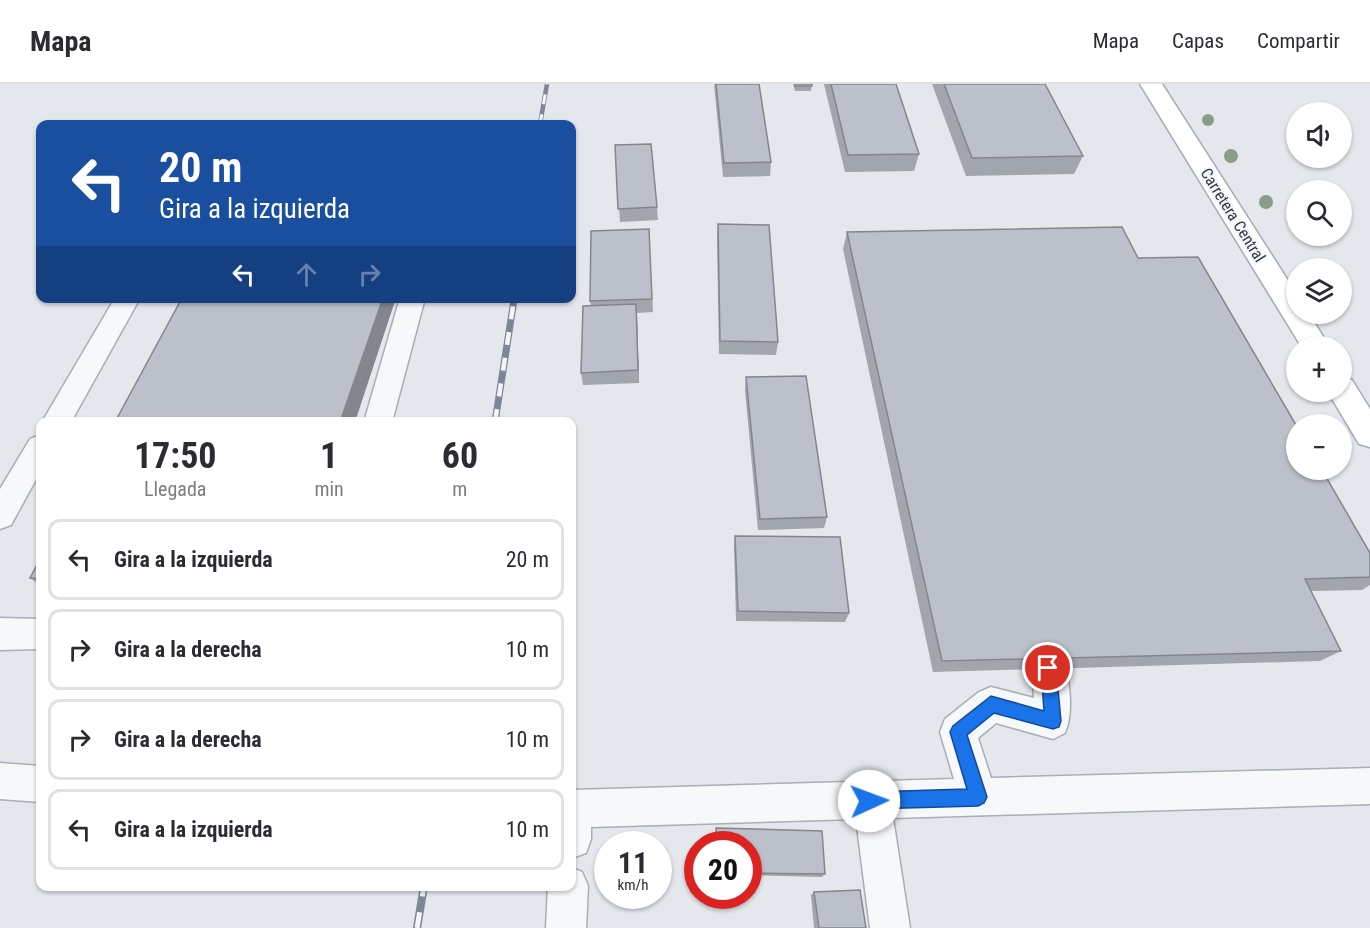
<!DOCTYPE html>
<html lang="es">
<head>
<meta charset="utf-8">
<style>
  :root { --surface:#fff; --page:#f7f7f7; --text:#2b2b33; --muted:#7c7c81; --line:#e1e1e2 }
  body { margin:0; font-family:"Roboto Condensed",sans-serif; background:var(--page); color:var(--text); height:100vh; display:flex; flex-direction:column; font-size:22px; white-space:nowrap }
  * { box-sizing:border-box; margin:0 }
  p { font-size:20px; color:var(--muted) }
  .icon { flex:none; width:33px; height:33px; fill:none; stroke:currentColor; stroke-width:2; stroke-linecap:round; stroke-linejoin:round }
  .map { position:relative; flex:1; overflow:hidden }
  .side { position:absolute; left:36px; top:333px; width:540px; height:474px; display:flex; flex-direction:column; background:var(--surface); border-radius:12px; box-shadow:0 2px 4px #0004 }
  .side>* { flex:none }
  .top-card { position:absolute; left:36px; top:36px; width:540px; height:183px; border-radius:12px; box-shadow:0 2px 4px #0004; background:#1a4fa0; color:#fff; overflow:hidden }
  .tools { position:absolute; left:1286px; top:18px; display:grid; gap:12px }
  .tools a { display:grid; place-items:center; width:66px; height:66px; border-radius:50%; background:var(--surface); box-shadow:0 2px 4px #0004; font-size:30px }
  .speed { position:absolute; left:594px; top:747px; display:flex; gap:12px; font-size:30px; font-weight:700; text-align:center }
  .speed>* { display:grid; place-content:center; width:78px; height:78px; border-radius:50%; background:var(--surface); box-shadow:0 2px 4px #0004; line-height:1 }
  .speed small { font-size:15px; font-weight:400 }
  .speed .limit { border:9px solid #d22; background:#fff; color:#111 }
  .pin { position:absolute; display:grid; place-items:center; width:51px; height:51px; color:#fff; margin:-26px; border:3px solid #fff; border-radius:50%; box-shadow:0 2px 6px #0007 }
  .me { position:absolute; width:66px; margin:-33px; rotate:88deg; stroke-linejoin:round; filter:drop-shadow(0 0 4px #0008) }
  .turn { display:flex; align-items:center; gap:21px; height:126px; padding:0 24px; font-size:27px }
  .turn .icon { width:78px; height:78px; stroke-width:2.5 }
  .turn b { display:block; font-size:42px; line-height:51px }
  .lanes { display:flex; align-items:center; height:57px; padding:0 24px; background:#0003; justify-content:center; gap:30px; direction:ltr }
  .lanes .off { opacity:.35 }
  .eta { display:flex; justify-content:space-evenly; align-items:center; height:102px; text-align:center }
  .eta b { font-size:36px; font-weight:700; line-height:42px }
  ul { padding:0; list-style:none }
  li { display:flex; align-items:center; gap:18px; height:81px; margin:0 12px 9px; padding:0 12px; border:3px solid var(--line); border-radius:12px }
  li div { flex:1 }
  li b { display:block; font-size:22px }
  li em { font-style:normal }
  header { display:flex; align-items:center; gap:36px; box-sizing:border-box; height:84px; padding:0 30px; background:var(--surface); border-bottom:2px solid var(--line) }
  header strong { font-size:28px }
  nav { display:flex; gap:33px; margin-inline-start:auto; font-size:21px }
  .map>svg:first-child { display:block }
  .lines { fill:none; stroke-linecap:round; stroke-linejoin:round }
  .minor-casing { stroke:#a9aeb7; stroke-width:3 }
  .major-casing { stroke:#a3abb8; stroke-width:3 }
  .minor { fill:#f7f8fa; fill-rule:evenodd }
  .major { fill:#fff; fill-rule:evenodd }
  .rail-far2-casing { stroke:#7d8696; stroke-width:4.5 }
  .rail-far1-casing { stroke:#7d8696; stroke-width:7 }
  .rail-casing { stroke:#7d8696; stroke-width:8 }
  .rail-far2 { stroke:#f4f6f9; stroke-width:3; stroke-dasharray:10; stroke-linecap:butt }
  .rail-far1 { stroke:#f4f6f9; stroke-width:4.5; stroke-dasharray:13; stroke-linecap:butt }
  .rail { stroke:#f4f6f9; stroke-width:5; stroke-dasharray:16; stroke-linecap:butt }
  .tree { fill:#899d89 }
  .wall { fill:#a1a5ae }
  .shaded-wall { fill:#83868d }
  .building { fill:#bbc0ca; stroke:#83868d; stroke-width:1.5 }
  .route { fill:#1a73e8; stroke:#114b97; stroke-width:1.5 }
  .labels { text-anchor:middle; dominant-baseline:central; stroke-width:5; stroke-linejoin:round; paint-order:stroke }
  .far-street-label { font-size:16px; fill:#2b3445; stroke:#f4f6f9 }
</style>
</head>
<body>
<header>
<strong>Mapa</strong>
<nav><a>Mapa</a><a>Capas</a><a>Compartir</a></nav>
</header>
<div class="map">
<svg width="1370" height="844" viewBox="0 0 1370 844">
  <rect width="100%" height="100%" fill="#e4e7ec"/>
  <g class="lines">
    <!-- minor casing -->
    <g class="minor-casing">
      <g id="minor">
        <polygon points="115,214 140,214 71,338 42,338"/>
        <polygon points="400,214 425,214 392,338 364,338"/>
        <polygon points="40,351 40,388 11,441 0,445 0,405 30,355"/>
        <polygon points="0,534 40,535 40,565 0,566"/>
        <path d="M1049 568 1061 572C1070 594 1074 628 1065 649L1053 655 996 639 978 654 991 694 1370 684V720L893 734 910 844H870L856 735 591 743V755L586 769 572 774V706L954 695 940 648 945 635 979 608 991 603 1034 614 1032 584 1037 572Z"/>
        <polygon points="0,679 40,682 40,718 0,715"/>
        <polygon points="572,784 582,788 588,802 586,844 546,844 548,802 572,802"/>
      </g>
    </g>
    <!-- major casing -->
    <g class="major-casing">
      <g id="major">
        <polygon points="1140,0 1162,0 1296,209 1296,230 1309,230 1329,262 1301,262"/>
        <polygon points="1341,293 1352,296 1370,325 1370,363 1359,360 1328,308 1341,308"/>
      </g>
    </g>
    <!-- minor -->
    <use href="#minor" class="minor"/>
    <!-- major -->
    <use href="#major" class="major"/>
    <!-- rail-far2 casing -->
    <g class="rail-far2-casing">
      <g id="rail-far2">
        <polyline points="540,40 547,0"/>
        <polyline points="513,218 514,214"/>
      </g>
    </g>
    <!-- rail-far1 casing -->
    <g class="rail-far1-casing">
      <polyline id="rail-far1" points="495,338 514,216"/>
    </g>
    <!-- rail casing -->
    <g class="rail-casing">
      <polyline id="rail" points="417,844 424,802"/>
    </g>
    <!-- rail-far2 -->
    <use href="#rail-far2" class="rail-far2"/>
    <!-- rail-far1 -->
    <use href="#rail-far1" class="rail-far1"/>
    <!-- rail -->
    <use href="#rail" class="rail"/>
  </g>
  <!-- trees -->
  <g class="tree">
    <circle cx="1208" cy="36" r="6"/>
    <circle cx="1231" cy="72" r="7"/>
    <circle cx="1266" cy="118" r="7"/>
  </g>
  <!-- wall -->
  <g class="wall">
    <polygon points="714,0 759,0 771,78 770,92 723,93"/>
    <polygon points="793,0 812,0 811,7 795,7"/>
    <polygon points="824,0 896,0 919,70 914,87 845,88"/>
    <polygon points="932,0 1045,0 1083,72 1074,90 966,92"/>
    <polygon points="615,61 657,123 658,136 620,138"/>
    <polygon points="718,140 778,258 776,271 719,270 717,154"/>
    <polygon points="649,145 653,228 637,229 639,299 583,301 581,289 591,222 590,217"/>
    <polygon points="847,148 1138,174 1370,493 1370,501 1362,506 1311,507 1341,567 1320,577 933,588 843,165"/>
    <polygon points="746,293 827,433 824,444 758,446 745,306"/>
    <polygon points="735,452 849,529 845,538 736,537 734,463"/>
    <polygon points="40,475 40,501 30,494"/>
    <polygon points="716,744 825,790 822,793 748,791 748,760 716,760"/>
    <polygon points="814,808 866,844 814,844 811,811"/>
  </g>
  <!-- shaded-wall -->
  <g class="shaded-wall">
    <polygon points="383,214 396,214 355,338 340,338"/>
    <polygon points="636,220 637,233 639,299 638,286"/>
  </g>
  <!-- building -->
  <g class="building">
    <polygon points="716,0 759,0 771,78 724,79"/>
    <rect x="795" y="0" width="17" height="2"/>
    <polygon points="831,0 896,0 919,70 848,71"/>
    <polygon points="944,0 1045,0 1083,72 972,74"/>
    <polygon points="651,60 657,123 618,125 615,61"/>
    <polygon points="718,140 769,141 778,258 720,257"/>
    <polygon points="1122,143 1138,174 1198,173 1296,341 1296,386 1322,386 1370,469 1370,493 1305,495 1341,567 942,577 847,148"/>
    <polygon points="649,145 652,215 590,217 591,147"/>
    <polygon points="182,214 383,214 340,338 115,338"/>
    <polygon points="636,220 638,286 581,289 583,222"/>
    <polygon points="806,292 827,433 760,435 746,293"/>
    <polygon points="735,452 840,453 849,529 738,527"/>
    <polygon points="40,475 40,495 30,494"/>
    <polygon points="716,744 822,747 825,790 748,789 748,760 716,760"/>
    <polygon points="860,806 866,844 819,844 814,808"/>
  </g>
  <!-- route -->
  <polygon class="route" points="1048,577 1054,579 1056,584 1061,637 1059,643 1053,645 994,629 967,651 987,713 984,719 978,722 869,725 863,723 860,717 863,711 869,708 967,705 950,648 953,642 991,612 1044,627 1041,584 1043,579"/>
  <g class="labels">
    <!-- far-street labels -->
    <g class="far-street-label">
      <text transform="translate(1233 131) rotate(58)">Carretera Central</text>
    </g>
  </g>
</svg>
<div class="tools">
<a><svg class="icon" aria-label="sound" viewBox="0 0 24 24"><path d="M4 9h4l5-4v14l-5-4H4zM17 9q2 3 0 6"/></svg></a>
<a><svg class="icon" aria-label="search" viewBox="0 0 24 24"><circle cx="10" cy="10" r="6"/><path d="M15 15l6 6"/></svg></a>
<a><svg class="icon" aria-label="layers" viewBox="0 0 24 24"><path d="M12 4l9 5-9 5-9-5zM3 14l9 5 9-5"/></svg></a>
<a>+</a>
<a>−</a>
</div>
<div class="speed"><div>11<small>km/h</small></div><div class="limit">20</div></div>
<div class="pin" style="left:1048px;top:584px;background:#d93025"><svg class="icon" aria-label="arrive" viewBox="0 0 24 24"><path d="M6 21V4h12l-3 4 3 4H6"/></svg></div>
<svg class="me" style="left:869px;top:717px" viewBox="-20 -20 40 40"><circle r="19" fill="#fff"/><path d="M0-13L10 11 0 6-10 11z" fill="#1a73e8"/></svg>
<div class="top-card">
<div class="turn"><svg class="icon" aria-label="left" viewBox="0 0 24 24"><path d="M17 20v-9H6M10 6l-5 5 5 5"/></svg><div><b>20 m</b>Gira a la izquierda</div></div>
<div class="lanes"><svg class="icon" aria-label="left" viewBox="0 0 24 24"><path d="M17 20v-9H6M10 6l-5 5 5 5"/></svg><svg class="icon off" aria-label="ahead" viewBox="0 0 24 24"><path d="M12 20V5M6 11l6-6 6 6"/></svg><svg class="icon off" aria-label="right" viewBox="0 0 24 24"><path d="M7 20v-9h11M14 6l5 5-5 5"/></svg></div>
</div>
<section class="side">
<div class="eta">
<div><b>17:50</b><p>Llegada</p></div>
<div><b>1</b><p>min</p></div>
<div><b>60</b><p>m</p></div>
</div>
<ul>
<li><svg class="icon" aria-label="left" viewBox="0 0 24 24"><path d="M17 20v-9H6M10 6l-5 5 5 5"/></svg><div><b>Gira a la izquierda</b></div><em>20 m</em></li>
<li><svg class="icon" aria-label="right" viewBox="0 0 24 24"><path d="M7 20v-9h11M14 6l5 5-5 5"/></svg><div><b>Gira a la derecha</b></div><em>10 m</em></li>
<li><svg class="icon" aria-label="right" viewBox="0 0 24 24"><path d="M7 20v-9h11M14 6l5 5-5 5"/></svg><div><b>Gira a la derecha</b></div><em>10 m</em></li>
<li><svg class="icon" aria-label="left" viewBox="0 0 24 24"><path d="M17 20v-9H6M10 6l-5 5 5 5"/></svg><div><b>Gira a la izquierda</b></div><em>10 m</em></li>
</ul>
</section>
</div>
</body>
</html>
